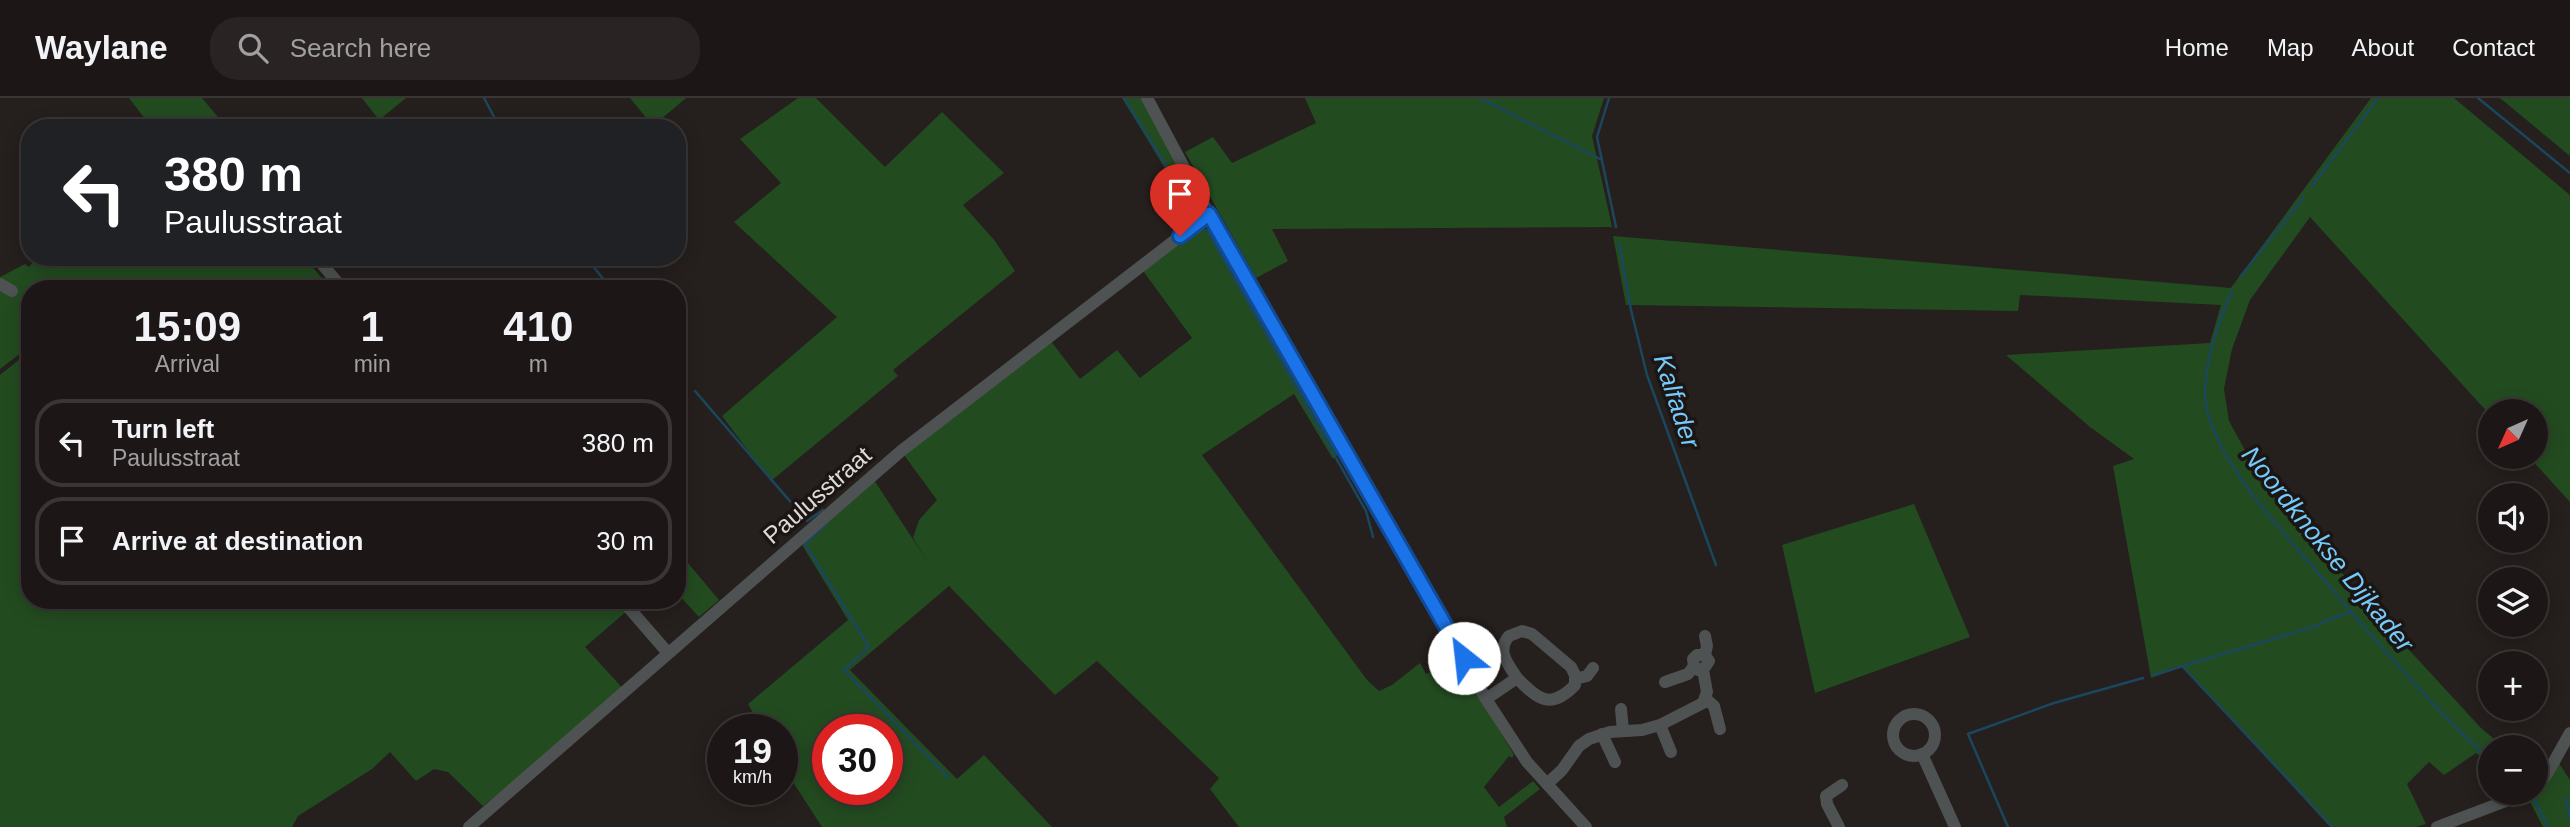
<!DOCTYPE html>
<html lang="en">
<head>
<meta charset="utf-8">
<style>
  :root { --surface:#1c1716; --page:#292423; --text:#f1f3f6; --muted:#a09fa1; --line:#3a3635 }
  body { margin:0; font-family:Arial,sans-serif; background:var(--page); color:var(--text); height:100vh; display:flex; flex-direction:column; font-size:26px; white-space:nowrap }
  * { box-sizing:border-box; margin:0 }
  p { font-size:23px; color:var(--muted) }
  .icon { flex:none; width:38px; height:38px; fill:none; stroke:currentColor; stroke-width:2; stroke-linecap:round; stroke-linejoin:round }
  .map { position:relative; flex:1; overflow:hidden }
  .panel { position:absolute; left:21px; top:182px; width:665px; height:329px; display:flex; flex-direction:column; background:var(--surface); border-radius:28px; box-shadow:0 4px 18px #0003,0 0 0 2px var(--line) }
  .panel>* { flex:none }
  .banner { position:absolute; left:21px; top:21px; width:665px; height:147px; border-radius:28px; box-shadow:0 4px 18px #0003,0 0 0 2px var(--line); background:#202124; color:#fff; overflow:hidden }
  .needle { width:46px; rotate:225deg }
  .fabs { position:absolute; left:2478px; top:301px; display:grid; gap:14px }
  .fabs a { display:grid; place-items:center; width:70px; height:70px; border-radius:50%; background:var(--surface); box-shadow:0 4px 18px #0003,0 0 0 2px var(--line); font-size:35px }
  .speed { position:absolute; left:707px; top:616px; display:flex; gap:14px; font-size:35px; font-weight:700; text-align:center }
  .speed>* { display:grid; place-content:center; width:91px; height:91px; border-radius:50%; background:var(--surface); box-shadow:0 4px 18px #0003,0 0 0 2px var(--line); line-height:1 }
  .speed small { font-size:18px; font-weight:400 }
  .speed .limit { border:10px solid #d22; background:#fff; color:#111 }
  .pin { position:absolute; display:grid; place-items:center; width:60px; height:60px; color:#fff; margin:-72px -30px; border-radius:50% 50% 50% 0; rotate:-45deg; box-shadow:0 0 7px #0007 }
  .pin .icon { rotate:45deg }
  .me { position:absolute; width:77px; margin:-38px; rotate:331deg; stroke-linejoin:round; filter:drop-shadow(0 0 5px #0008) }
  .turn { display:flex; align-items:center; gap:24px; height:147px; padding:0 28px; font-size:32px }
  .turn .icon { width:91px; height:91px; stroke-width:2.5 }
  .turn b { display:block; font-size:49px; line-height:60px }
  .eta { display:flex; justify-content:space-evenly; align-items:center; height:119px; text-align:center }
  .eta b { font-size:42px; font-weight:700; line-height:49px }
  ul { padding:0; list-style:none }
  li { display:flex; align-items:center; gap:21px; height:88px; margin:0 14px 10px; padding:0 14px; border:4px solid var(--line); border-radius:28px }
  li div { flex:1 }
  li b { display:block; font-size:26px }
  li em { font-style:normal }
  header { display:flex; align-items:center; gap:42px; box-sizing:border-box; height:98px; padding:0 35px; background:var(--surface); border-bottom:2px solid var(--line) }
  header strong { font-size:33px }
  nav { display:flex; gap:38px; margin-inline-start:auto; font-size:24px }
  .search { width:490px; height:63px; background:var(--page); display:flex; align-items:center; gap:18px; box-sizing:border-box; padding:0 24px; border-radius:28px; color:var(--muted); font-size:26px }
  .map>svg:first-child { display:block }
  .green { fill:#234b20; fill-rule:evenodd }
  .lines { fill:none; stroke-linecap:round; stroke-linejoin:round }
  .stream { stroke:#1b475e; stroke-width:2.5 }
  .minor { stroke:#4f5252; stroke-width:12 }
  .route-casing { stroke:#114b97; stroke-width:18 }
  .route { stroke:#1a73e8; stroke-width:12 }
  .labels { text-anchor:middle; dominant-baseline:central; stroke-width:7; stroke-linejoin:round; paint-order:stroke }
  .street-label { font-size:24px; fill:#dddad8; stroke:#1b1614 }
  .water-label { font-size:26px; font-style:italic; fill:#76cafb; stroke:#1b1614 }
</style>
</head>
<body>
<header>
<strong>Waylane</strong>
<div class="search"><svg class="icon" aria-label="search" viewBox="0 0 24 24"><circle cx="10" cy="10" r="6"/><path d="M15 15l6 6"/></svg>Search here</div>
<nav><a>Home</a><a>Map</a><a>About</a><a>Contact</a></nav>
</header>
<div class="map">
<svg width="2570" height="729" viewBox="0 0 2570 729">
  <rect width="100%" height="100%" fill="#251f1d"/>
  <!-- green -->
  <g class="green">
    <polygon points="129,0 202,0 227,30 152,30"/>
    <polygon points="362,0 406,0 379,22"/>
    <polygon points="630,0 686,0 653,28"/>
    <polygon points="798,0 816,0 885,69 942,14 1004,75 963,107 995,143 1015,173 893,272 898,278 771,383 722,318 837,219 734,124 781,85 740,41"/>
    <polygon points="1122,0 1141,0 1200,105 1200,114 1196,121"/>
    <polygon points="1305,0 1604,0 1592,38 1612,129 1272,131 1288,163 1256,180 1185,54 1213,39 1232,65 1316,25"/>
    <polygon points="2371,0 2454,0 2570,97 2570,404 2529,359 2536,359 2536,313 2490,313 2490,317 2310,119 2250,202 2232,251 2224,291 2229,323 2247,356 2308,436 2400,542 2481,630 2504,649 2490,649 2490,667 2476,655 2444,677 2429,664 2407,686 2426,726 2416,729 2330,729 2183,569 2151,580 2113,368 2134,361 2090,329 2006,257 2210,245 2221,207 2020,197 2018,213 1626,207 1613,138 2231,190"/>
    <polygon points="2500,0 2570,0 2570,58"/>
    <path d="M1197 129 1211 132 1339 355 1333 361 1294 296 1202 357 1367 582 1379 593 1392 587 1420 565 1426 576 1458 563 1514 657 1512 660 1509 658 1484 689 1499 709 1533 683 1540 691 1504 719 1507 729H1239L1210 691 1219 680 1097 563 1055 597 949 488 850 572 957 681 984 657 1052 729H822L782 667V632H762L748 606 848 522 802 447 874 382 926 461 913 440 919 422 937 402 904 357 1050 242 1080 281 1117 252 1140 280 1192 240 1141 170ZM828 632H887V691H828Z"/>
    <polygon points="37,159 304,159 331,191 30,191 30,248 0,271 0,179 25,166 29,169"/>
    <polygon points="30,253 30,502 617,502 627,513 585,549 627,595 483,708 448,674 434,671 416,683 390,654 372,671 298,718 292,729 0,729 0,277"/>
    <polygon points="1914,406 1970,539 1815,595 1782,447"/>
    <polygon points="677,452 719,502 699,519 677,495"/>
    <polygon points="2558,664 2570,682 2570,729 2543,729 2529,702 2543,691"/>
  </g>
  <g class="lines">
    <!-- stream -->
    <g class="stream">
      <polyline points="484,0 500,30"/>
      <polyline points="1124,0 1195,114"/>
      <polyline points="1480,0 1602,62"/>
      <polyline points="1609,0 1597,39 1616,129"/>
      <polyline points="2478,0 2570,75"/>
      <polyline points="2312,88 2378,0"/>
      <polyline points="1208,134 1366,413 1373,439"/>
      <polyline points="1619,145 1631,212 1647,277 1716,467"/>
      <polyline points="586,159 611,191"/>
      <polyline points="2240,179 2304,99"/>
      <path d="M2232 193C2218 224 2199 278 2207 312 2220 369 2286 437 2324 482 2357 521 2391 560 2426 598 2447 620 2467 642 2490 661"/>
      <polyline points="677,272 680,275"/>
      <polyline points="695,293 807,423 823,412"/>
      <polyline points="830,422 805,446 869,549 844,572 949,680"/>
      <polyline points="2182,568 2333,729"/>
      <polyline points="2153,577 2319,527 2325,523 2351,514"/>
      <polyline points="2565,700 2570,721"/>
      <polyline points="2534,701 2548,729"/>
      <polyline points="2008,729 1968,636 2054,605 2143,580"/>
    </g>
    <!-- minor -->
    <g class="minor">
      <polyline points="1147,0 1209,116 1486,601 1527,664 1586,729"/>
      <polyline points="316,159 343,191"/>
      <polyline points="0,186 12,193"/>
      <polyline points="622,502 668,555"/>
      <polyline points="1705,557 1707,548 1705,538"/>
      <polyline points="1575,581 1587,578 1593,570"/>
      <polyline points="1665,584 1688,576 1694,568"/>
      <path d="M1486 601 1517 580C1538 602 1551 612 1575 587V577L1571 569 1532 536 1522 533 1509 538C1496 553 1508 566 1517 580"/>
      <polyline points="1706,601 1714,608 1720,631"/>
      <polyline points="1621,611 1623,633"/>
      <circle cx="1914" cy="637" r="21"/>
      <polyline points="1660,627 1671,654"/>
      <polyline points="1602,636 1615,664"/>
      <polyline points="1922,656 1955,729"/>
      <polyline points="1547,686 1562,672 1579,648 1589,641 1610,634 1642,632 1660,627 1703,605 1707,594 1703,572 1709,563 1705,557 1697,557 1693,561 1694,568 1698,572 1703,572"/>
      <polyline points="2536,688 2547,676 2570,635"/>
      <polyline points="469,729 901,353 1209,116"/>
      <polyline points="1839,729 1827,706 1826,698 1842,687"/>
      <polyline points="2437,729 2527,695"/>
    </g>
  </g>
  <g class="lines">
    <!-- route casing -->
    <g class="route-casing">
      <polyline id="route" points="1180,138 1209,116 1464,560"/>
    </g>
    <!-- route -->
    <use href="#route" class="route"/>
  </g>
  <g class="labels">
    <!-- street labels -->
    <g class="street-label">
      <text transform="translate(817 397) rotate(-41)">Paulusstraat</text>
    </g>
    <!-- water labels -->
    <g class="water-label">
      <text transform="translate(1677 303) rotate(72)">Kalfader</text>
      <text transform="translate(2328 451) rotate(51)">Noordknokse Dijkader</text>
    </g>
  </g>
</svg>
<div class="fabs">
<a><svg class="needle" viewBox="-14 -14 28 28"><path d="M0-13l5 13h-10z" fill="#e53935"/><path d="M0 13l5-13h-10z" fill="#a09fa1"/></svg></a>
<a><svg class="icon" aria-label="sound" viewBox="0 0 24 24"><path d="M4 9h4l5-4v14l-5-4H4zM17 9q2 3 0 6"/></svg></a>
<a><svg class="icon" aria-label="layers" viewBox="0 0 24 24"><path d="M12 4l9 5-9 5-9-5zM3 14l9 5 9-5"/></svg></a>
<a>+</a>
<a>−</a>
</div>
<div class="speed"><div>19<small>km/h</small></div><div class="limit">30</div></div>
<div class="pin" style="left:1180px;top:138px;background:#d93025"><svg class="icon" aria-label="arrive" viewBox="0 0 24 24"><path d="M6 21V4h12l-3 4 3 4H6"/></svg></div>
<svg class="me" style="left:1464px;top:560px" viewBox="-20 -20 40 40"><circle r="19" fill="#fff"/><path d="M0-13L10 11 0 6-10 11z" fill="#1a73e8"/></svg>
<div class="banner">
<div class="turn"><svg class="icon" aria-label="left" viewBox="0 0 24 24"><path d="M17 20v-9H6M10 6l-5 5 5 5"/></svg><div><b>380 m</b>Paulusstraat</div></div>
</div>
<section class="panel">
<div class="eta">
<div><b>15:09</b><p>Arrival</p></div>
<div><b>1</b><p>min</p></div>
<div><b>410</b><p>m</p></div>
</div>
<ul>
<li><svg class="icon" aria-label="left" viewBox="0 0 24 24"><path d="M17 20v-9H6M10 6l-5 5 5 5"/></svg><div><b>Turn left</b><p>Paulusstraat</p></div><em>380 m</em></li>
<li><svg class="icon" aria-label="arrive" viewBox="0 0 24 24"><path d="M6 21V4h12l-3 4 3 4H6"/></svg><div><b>Arrive at destination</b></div><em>30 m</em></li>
</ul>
</section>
</div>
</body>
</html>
